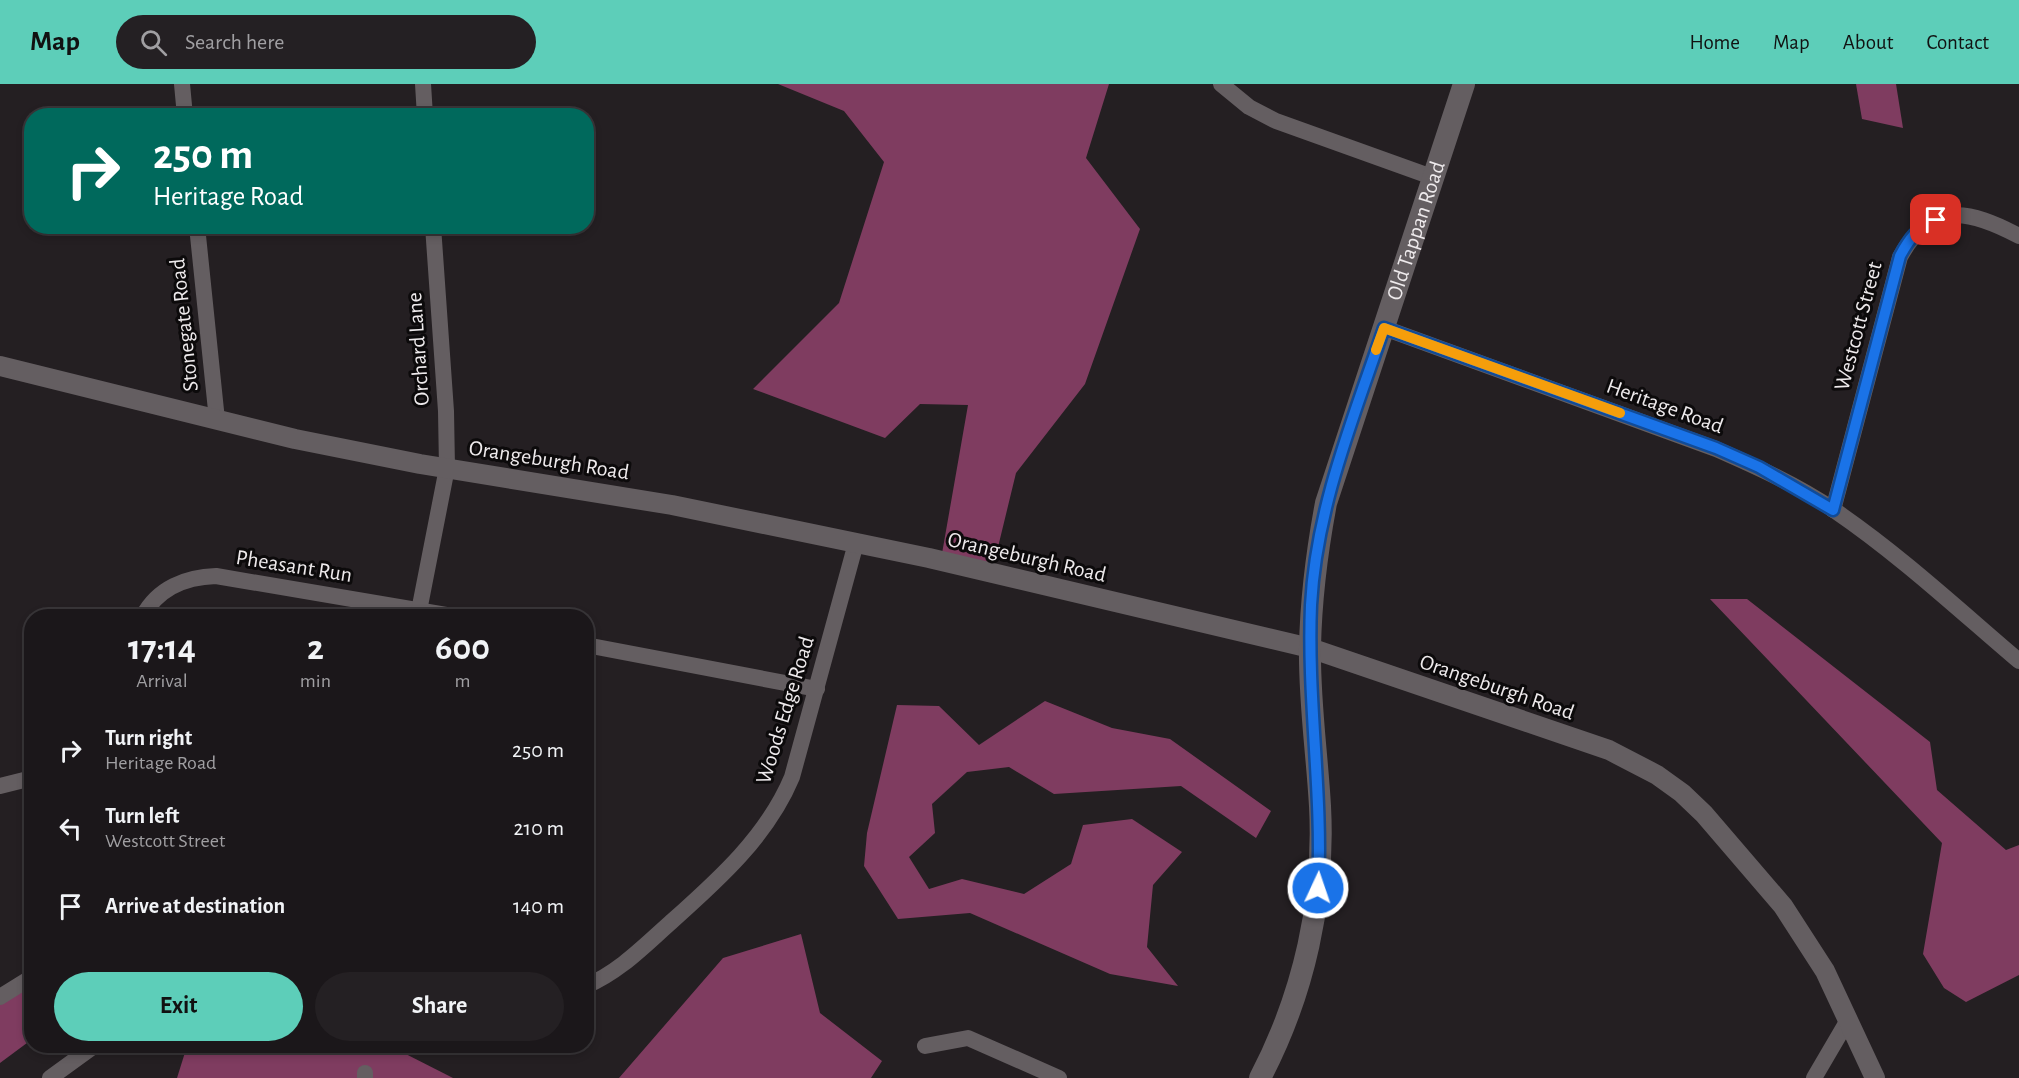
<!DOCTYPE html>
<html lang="en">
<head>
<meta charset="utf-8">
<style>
  :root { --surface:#1b171a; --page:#242023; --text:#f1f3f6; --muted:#a09fa2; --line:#393639; --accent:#5dceb9 }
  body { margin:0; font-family:"Alegreya Sans",sans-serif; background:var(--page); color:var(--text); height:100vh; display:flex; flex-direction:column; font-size:22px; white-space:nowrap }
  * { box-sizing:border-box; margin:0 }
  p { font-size:20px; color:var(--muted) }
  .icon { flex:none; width:33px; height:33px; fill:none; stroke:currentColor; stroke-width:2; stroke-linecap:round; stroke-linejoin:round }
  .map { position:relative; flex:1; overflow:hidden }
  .panel { position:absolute; left:24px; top:525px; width:570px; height:444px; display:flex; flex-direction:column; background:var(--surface); border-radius:24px; box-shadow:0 3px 9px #0003,0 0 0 2px var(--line) }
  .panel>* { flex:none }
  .top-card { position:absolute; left:24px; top:24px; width:570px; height:126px; border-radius:24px; box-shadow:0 3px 9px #0003,0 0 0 2px var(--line); background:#00695c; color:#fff; overflow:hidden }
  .pin { position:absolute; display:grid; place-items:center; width:51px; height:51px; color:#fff; margin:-26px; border-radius:12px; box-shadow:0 3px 9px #0006 }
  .me { position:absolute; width:66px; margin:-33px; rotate:3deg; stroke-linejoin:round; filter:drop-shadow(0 0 4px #0008) }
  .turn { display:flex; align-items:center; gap:21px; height:126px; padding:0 30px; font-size:27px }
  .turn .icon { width:78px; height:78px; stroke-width:2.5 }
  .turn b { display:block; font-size:42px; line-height:51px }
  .eta { display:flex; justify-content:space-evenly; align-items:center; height:102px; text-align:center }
  .eta b { font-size:36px; font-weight:600; line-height:42px }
  .action { display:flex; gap:12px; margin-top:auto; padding:12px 30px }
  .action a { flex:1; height:69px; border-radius:36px; background:var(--accent); color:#111; font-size:24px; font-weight:600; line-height:69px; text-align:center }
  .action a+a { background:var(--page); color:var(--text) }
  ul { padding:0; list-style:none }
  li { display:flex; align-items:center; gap:18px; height:78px; padding:0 30px }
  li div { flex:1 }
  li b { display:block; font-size:22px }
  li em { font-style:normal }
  header { display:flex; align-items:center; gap:36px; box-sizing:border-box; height:84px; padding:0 30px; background:var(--accent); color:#111 }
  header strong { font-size:28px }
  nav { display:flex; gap:33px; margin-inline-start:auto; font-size:21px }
  .search { width:420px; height:54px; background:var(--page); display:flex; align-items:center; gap:15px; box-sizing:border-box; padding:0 21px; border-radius:33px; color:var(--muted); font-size:22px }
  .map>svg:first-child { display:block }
  .forest { fill:#7f3c60 }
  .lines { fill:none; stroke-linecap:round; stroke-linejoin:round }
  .minor { stroke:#645e61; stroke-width:16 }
  .tertiary { stroke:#645e61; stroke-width:20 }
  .secondary { stroke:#645e61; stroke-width:22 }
  .route-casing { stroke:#114b97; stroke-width:15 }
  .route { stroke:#1a73e8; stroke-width:10 }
  .slow { stroke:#f59e0b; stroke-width:10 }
  .labels { text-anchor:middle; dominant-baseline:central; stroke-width:6; stroke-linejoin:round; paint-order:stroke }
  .street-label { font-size:22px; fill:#eeeaec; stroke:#0c0a0b }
</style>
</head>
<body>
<header>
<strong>Map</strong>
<div class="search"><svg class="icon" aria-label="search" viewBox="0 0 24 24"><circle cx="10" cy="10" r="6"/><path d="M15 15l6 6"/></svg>Search here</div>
<nav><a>Home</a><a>Map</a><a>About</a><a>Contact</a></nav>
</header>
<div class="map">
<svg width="2019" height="994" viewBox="0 0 2019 994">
  <rect width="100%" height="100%" fill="#241f22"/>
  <!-- forest -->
  <g class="forest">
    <polygon points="778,0 1109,0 1086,74 1140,145 1085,300 1016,389 991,492 940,481 968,321 920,320 885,354 753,305 839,219 884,78 844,27"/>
    <polygon points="1856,0 1896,0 1903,44 1862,35"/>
    <polygon points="1710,515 1747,515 1930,658 1937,706 2006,766 2019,761 2019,891 1966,918 1944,904 1923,870 1942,759"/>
    <polygon points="1045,617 1112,644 1170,655 1271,727 1256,754 1181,702 1054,710 1009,683 967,688 932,720 935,749 909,773 929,805 962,795 1024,810 1071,780 1083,741 1132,735 1182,768 1153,801 1147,863 1178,902 1110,890 970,829 898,835 864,782 867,749 897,621 939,622 979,661"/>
    <polygon points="801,850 820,929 882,977 871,994 619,994 723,874"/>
    <polygon points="31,887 31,956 0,979 0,906"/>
    <polygon points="187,962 390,962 453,994 177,994"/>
  </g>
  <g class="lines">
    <!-- minor -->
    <g class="minor">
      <polyline points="182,0 185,32"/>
      <polyline points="423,0 425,32"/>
      <polyline points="1221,0 1249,23 1276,37 1432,93"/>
      <polyline points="197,142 217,336"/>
      <path d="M1384 244 1716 365C1757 383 1797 401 1834 426 1900 471 1959 526 2019 577"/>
      <path d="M1833 426 1900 173C1931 116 1970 126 2019 152"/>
      <path d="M143 532C158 504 186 493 216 492L452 532"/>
      <polyline points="418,532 447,384 446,327 433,142"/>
      <polyline points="586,561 817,605"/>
      <polyline points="0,702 32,694"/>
      <path d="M586 902C619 888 643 863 670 839 717 797 767 753 792 693L856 459"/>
      <polyline points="0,913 32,893"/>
      <polyline points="925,962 968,954 1059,994"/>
      <polyline points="365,989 365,994"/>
      <polyline points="50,994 94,962"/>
      <polyline points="1814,994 1848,936"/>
    </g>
    <!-- tertiary -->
    <polyline class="tertiary" points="0,282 295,355 420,380 672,421 929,474 1310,564 1609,666 1657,691 1682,709 1704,730 1783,822 1825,887 1875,994"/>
    <!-- secondary -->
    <path class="secondary" id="s1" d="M1260 994C1304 910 1325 816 1320 722 1317 669 1309 616 1310 563 1311 514 1317 467 1326 419L1464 0"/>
  </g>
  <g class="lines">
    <!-- route casing -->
    <g class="route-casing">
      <path id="route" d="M1318 804C1323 710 1307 616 1311 521 1316 425 1353 335 1384 244L1716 364 1759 383 1833 426 1900 172C1908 157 1918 142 1936 136"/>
    </g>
    <!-- route -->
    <use href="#route" class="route"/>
    <!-- slow -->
    <polyline class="slow" points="1376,266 1384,244 1620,329"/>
  </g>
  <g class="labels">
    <!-- street labels -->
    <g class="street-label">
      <text stroke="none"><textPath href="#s1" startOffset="873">Old Tappan Road</textPath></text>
      <text transform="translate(184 241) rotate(-96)">Stonegate Road</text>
      <text transform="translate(1858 242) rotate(-75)">Westcott Street</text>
      <text transform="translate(418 265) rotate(-94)">Orchard Lane</text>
      <text transform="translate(1665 322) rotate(20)">Heritage Road</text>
      <text transform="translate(549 376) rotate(9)">Orangeburgh Road</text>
      <text transform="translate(1027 473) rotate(13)">Orangeburgh Road</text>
      <text transform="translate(294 482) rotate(9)">Pheasant Run</text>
      <text transform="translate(1497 603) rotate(19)">Orangeburgh Road</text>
      <text transform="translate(785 626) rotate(-73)">Woods Edge Road</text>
    </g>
  </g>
</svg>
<div class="pin" style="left:1936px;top:136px;background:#d93025"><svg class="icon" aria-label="arrive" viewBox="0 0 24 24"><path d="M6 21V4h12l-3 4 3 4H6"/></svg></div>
<svg class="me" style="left:1318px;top:804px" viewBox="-20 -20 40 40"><circle r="17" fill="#1a73e8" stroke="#fff" stroke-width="3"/><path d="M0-11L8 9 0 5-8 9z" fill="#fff"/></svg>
<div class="top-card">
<div class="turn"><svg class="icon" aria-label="right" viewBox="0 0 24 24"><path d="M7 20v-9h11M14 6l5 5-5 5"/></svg><div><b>250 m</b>Heritage Road</div></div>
</div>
<section class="panel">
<div class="eta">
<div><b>17:14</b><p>Arrival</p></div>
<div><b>2</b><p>min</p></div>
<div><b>600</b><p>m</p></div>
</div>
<ul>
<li><svg class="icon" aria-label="right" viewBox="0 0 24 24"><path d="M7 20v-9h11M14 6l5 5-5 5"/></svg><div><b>Turn right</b><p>Heritage Road</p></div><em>250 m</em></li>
<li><svg class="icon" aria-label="left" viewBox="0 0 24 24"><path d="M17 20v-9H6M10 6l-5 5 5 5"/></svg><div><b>Turn left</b><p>Westcott Street</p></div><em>210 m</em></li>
<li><svg class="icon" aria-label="arrive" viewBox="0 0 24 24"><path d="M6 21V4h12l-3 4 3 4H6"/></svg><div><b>Arrive at destination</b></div><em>140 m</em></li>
</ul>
<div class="action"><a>Exit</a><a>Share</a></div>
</section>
</div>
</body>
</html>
